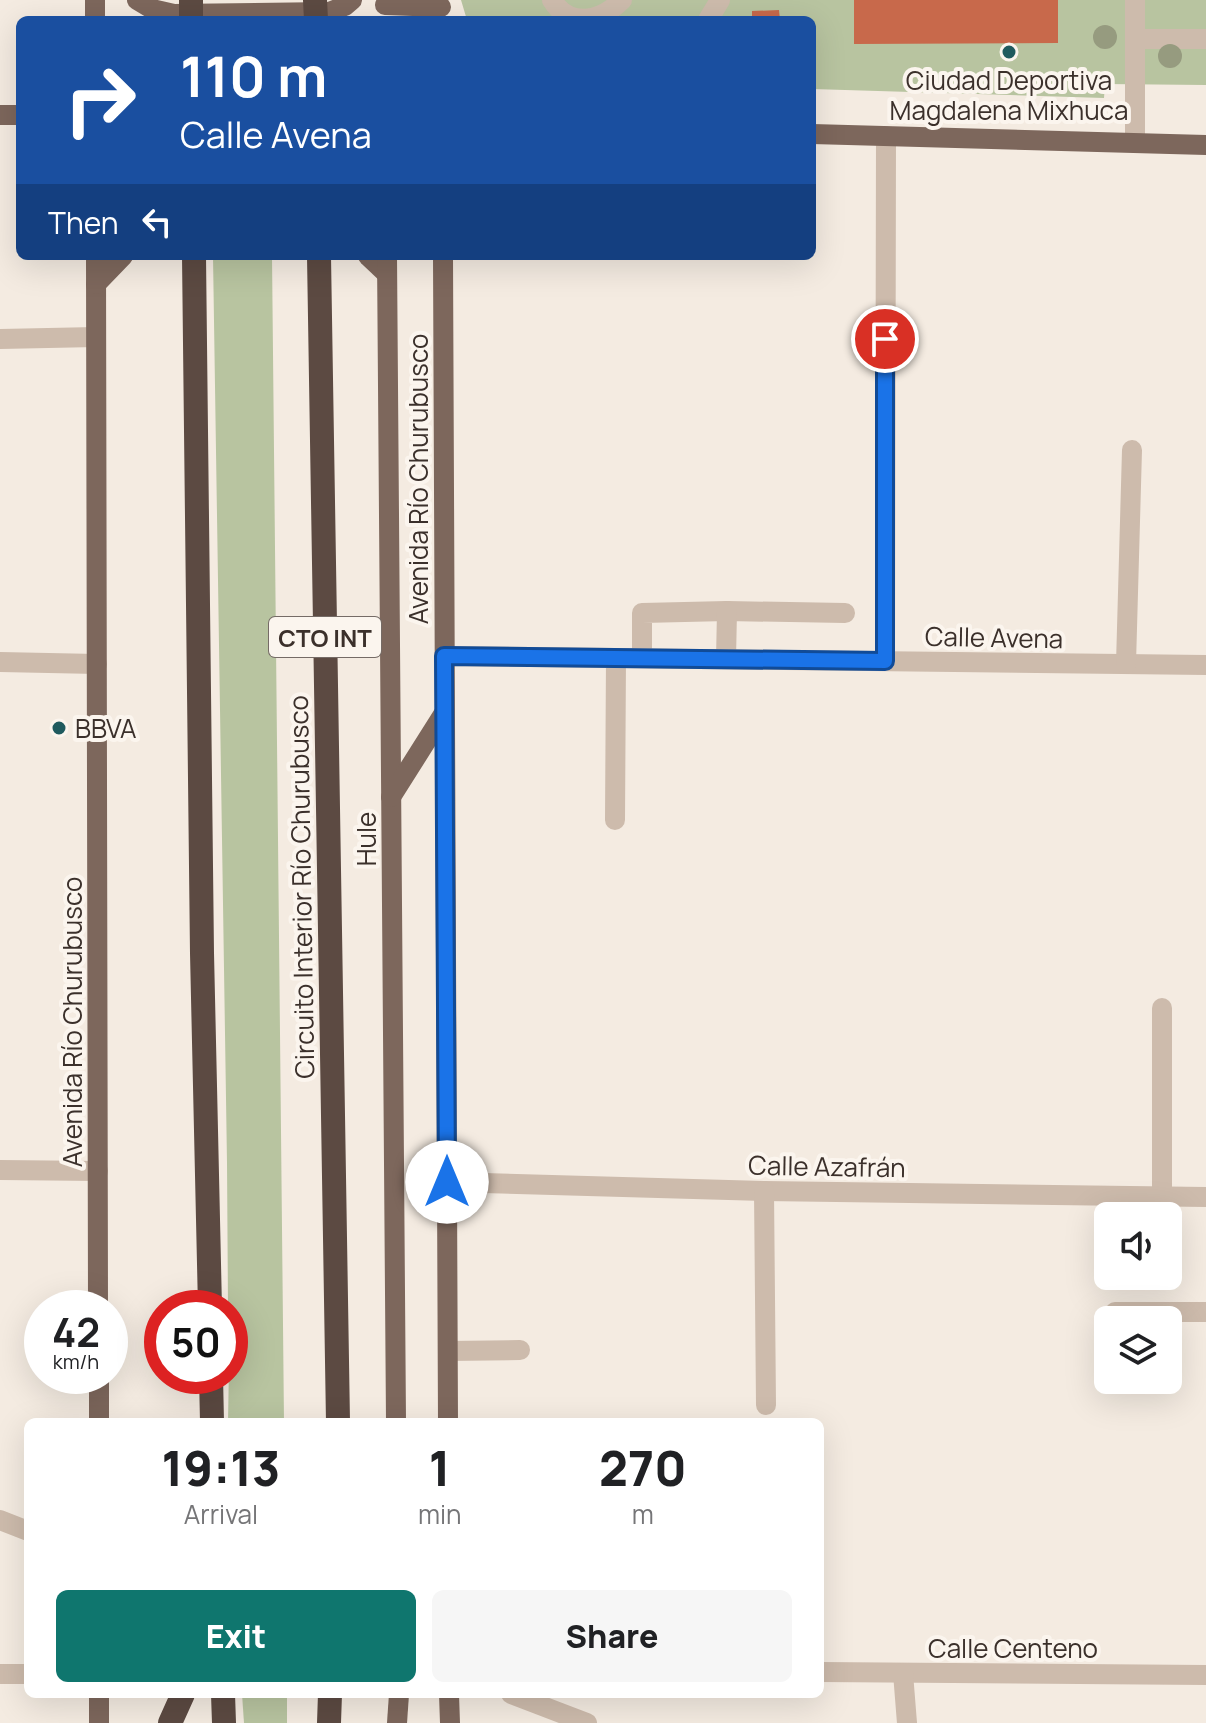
<!DOCTYPE html>
<html lang="en">
<head>
<meta charset="utf-8">
<style>
  :root { --surface:#fff; --page:#f6f6f6; --text:#202124; --muted:#757577; --accent:#0f766e }
  body { margin:0; font-family:Manrope,sans-serif; background:var(--page); color:var(--text); height:100vh; display:flex; flex-direction:column; font-size:30px; white-space:nowrap }
  * { box-sizing:border-box; margin:0 }
  p { font-size:26px; color:var(--muted) }
  .icon { flex:none; width:44px; height:44px; fill:none; stroke:currentColor; stroke-width:2; stroke-linecap:round; stroke-linejoin:round }
  .map { position:relative; flex:1; overflow:hidden }
  .sheet { position:absolute; left:24px; top:1418px; width:800px; height:280px; display:flex; flex-direction:column; background:var(--surface); border-radius:12px; box-shadow:0 8px 32px #0002 }
  .sheet>* { flex:none }
  .guide { position:absolute; left:16px; top:16px; width:800px; height:244px; border-radius:12px; box-shadow:0 8px 32px #0002; background:#1a4fa0; color:#fff; overflow:hidden }
  .controls { position:absolute; left:1094px; top:1202px; display:grid; gap:16px }
  .controls a { display:grid; place-items:center; width:88px; height:88px; border-radius:12px; background:var(--surface); box-shadow:0 8px 32px #0002; font-size:40px }
  .speed { position:absolute; left:24px; top:1290px; display:flex; gap:16px; font-size:40px; font-weight:700; text-align:center }
  .speed>* { display:grid; place-content:center; width:104px; height:104px; border-radius:50%; background:var(--surface); box-shadow:0 8px 32px #0002; line-height:1 }
  .speed small { font-size:20px; font-weight:400 }
  .speed .limit { border:12px solid #d22; background:#fff; color:#111 }
  .pin { position:absolute; display:grid; place-items:center; width:68px; height:68px; color:#fff; margin:-34px; border:4px solid #fff; border-radius:50%; box-shadow:0 2px 8px #0007 }
  .me { position:absolute; width:88px; margin:-44px; rotate:0deg; stroke-linejoin:round; filter:drop-shadow(0 0 6px #0008) }
  .turn { display:flex; align-items:center; gap:28px; height:168px; padding:0 32px; font-size:36px }
  .turn .icon { width:104px; height:104px; stroke-width:2.5 }
  .turn b { display:block; font-size:56px; line-height:68px }
  .then { display:flex; align-items:center; height:76px; padding:0 32px; background:#0003; gap:16px; font-size:30px }
  .eta { display:flex; justify-content:space-evenly; align-items:center; height:136px; text-align:center }
  .eta b { font-size:48px; font-weight:800; line-height:56px }
  .action { display:flex; gap:16px; margin-top:auto; padding:16px 32px }
  .action a { flex:1; height:92px; border-radius:12px; background:var(--accent); color:#fff; font-size:32px; font-weight:800; line-height:92px; text-align:center }
  .action a+a { background:var(--page); color:var(--text) }
  .map>svg:first-child { display:block }
  .green { fill:#b8c4a0 }
  .building { fill:#c8694b }
  .lines { fill:none; stroke-linecap:round; stroke-linejoin:round }
  .minor { stroke:#cdbbac; stroke-width:20 }
  .major { stroke:#7d675c; stroke-width:20 }
  .highway { stroke:#5c4a42; stroke-width:24 }
  .highway-bridge { stroke:#5c4a42; stroke-width:24 }
  .tree { fill:#969b7f }
  .route-casing { stroke:#114b97; stroke-width:20 }
  .route { stroke:#1a73e8; stroke-width:14 }
  .poi-dot { fill:#1f5a5e; stroke:#fbf5ee; stroke-width:3 }
  .labels { text-anchor:middle; dominant-baseline:central; stroke-width:8; stroke-linejoin:round; paint-order:stroke }
  .shield { fill:#fbf5ee; stroke:#756b66; stroke-width:2 }
  .shield-label { font-size:24px; font-weight:bold; fill:#3b302b }
  .poi-label { font-size:26px; fill:#3b302b; stroke:#fbf5ee }
  .street-label { font-size:26px; fill:#3b302b; stroke:#fbf5ee }
</style>
</head>
<body>
<div class="map">
<svg width="1206" height="1723" viewBox="0 0 1206 1723">
  <rect width="100%" height="100%" fill="#f4ebe1"/>
  <!-- green -->
  <g class="green">
    <polygon points="461,0 1206,0 1206,85 1105,84 1104,98 812,89 812,20 467,20"/>
    <polygon points="213,256 272,256 284,1422 228,1422 230,1308 228,1308 227,1163"/>
    <polygon points="242,1694 287,1694 287,1723 244,1723"/>
  </g>
  <!-- building -->
  <g class="building">
    <polygon points="854,0 1058,0 1058,43 854,44"/>
    <polygon points="779,10 780,20 752,20 752,11"/>
  </g>
  <g class="lines">
    <!-- minor -->
    <g class="minor">
      <path d="M552 0C570 29 601 21 622 0"/>
      <polyline points="708,20 720,0"/>
      <polyline points="1135,39 1206,39"/>
      <polyline points="1135,143 1135,0"/>
      <polyline points="0,339 96,337"/>
      <polyline points="444,656 1206,665"/>
      <polyline points="642,658 642,613 727,611 845,613"/>
      <polyline points="726,659 727,611"/>
      <polyline points="885,661 886,136"/>
      <polyline points="0,662 97,664"/>
      <polyline points="1126,664 1132,450"/>
      <polyline points="615,820 616,658"/>
      <polyline points="0,1170 98,1171"/>
      <polyline points="447,1182 764,1191 1206,1197"/>
      <polyline points="764,1191 766,1405"/>
      <polyline points="1162,1196 1162,1008"/>
      <polyline points="1115,1312 1206,1312"/>
      <polyline points="448,1351 520,1350"/>
      <polyline points="0,1520 28,1531"/>
      <polyline points="820,1672 1206,1675"/>
      <polyline points="903,1673 907,1723"/>
      <polyline points="0,1674 28,1674"/>
      <polyline points="511,1694 587,1723"/>
    </g>
    <!-- major -->
    <g class="major">
      <polyline points="95,0 95,20"/>
      <polyline points="137,0 152,9 174,14 329,12 345,6 352,0"/>
      <polyline points="385,5 441,7"/>
      <polyline points="0,115 20,115"/>
      <polyline points="812,134 1206,145"/>
      <polyline points="96,256 98,1308"/>
      <polyline points="368,256 387,274"/>
      <polyline points="387,256 396,1422"/>
      <polyline points="443,256 448,1422"/>
      <polyline points="96,284 123,256"/>
      <polyline points="391,797 444,713"/>
      <polyline points="99,1376 99,1422"/>
      <polyline points="99,1694 99,1723"/>
      <polyline points="449,1694 450,1723"/>
      <polyline points="397,1723 399,1694"/>
    </g>
    <!-- highway -->
    <g class="highway">
      <polyline points="194,256 202,953 210,1308"/>
      <polyline points="319,256 338,1422"/>
      <polyline points="211,1376 212,1422"/>
      <polyline points="223,1694 224,1723"/>
      <polyline points="170,1723 183,1694"/>
      <polyline points="329,1723 330,1694"/>
    </g>
    <!-- highway-bridge -->
    <g class="highway-bridge">
      <polyline points="191,0 191,20"/>
      <polyline points="315,0 316,20"/>
    </g>
  </g>
  <!-- trees -->
  <g class="tree">
    <circle cx="1105" cy="37" r="12"/>
    <circle cx="1170" cy="56" r="12"/>
  </g>
  <g class="lines">
    <!-- route casing -->
    <g class="route-casing">
      <polyline id="route" points="447,1182 444,656 885,661 885,339"/>
    </g>
    <!-- route -->
    <use href="#route" class="route"/>
  </g>
  <!-- markers -->
  <g class="poi-dot">
    <circle cx="1009" cy="52" r="8"/>
    <circle cx="59" cy="728" r="8"/>
  </g>
  <g class="labels">
    <!-- shield labels -->
    <rect class="shield" x="269" y="617" width="112" height="40" rx="6"/>
    <g class="shield-label">
      <text x="325" y="637">CTO INT</text>
    </g>
    <!-- poi labels -->
    <g class="poi-label">
      <text x="1009" y="80">Ciudad Deportiva<tspan x="1009" dy="30">Magdalena Mixhuca</tspan></text>
      <text x="75" y="728" text-anchor="start">BBVA</text>
    </g>
    <!-- street labels -->
    <g class="street-label">
      <text transform="translate(418 479) rotate(-90)">Avenida Río Churubusco</text>
      <text transform="translate(994 637) rotate(1)">Calle Avena</text>
      <text transform="translate(366 839) rotate(-90)">Hule</text>
      <text transform="translate(301 887) rotate(-91)">Circuito Interior Río Churubusco</text>
      <text transform="translate(72 1022) rotate(-90)">Avenida Río Churubusco</text>
      <text transform="translate(827 1166) rotate(1)">Calle Azafrán</text>
      <text x="1013" y="1648">Calle Centeno</text>
    </g>
  </g>
</svg>
<div class="controls">
<a><svg class="icon" aria-label="sound" viewBox="0 0 24 24"><path d="M4 9h4l5-4v14l-5-4H4zM17 9q2 3 0 6"/></svg></a>
<a><svg class="icon" aria-label="layers" viewBox="0 0 24 24"><path d="M12 4l9 5-9 5-9-5zM3 14l9 5 9-5"/></svg></a>
</div>
<div class="speed"><div>42<small>km/h</small></div><div class="limit">50</div></div>
<div class="pin" style="left:885px;top:339px;background:#d93025"><svg class="icon" aria-label="arrive" viewBox="0 0 24 24"><path d="M6 21V4h12l-3 4 3 4H6"/></svg></div>
<svg class="me" style="left:447px;top:1182px" viewBox="-20 -20 40 40"><circle r="19" fill="#fff"/><path d="M0-13L10 11 0 6-10 11z" fill="#1a73e8"/></svg>
<div class="guide">
<div class="turn"><svg class="icon" aria-label="right" viewBox="0 0 24 24"><path d="M7 20v-9h11M14 6l5 5-5 5"/></svg><div><b>110 m</b>Calle Avena</div></div>
<div class="then">Then<svg class="icon" aria-label="left" viewBox="0 0 24 24"><path d="M17 20v-9H6M10 6l-5 5 5 5"/></svg></div>
</div>
<section class="sheet">
<div class="eta">
<div><b>19:13</b><p>Arrival</p></div>
<div><b>1</b><p>min</p></div>
<div><b>270</b><p>m</p></div>
</div>
<div class="action"><a>Exit</a><a>Share</a></div>
</section>
</div>
</body>
</html>
